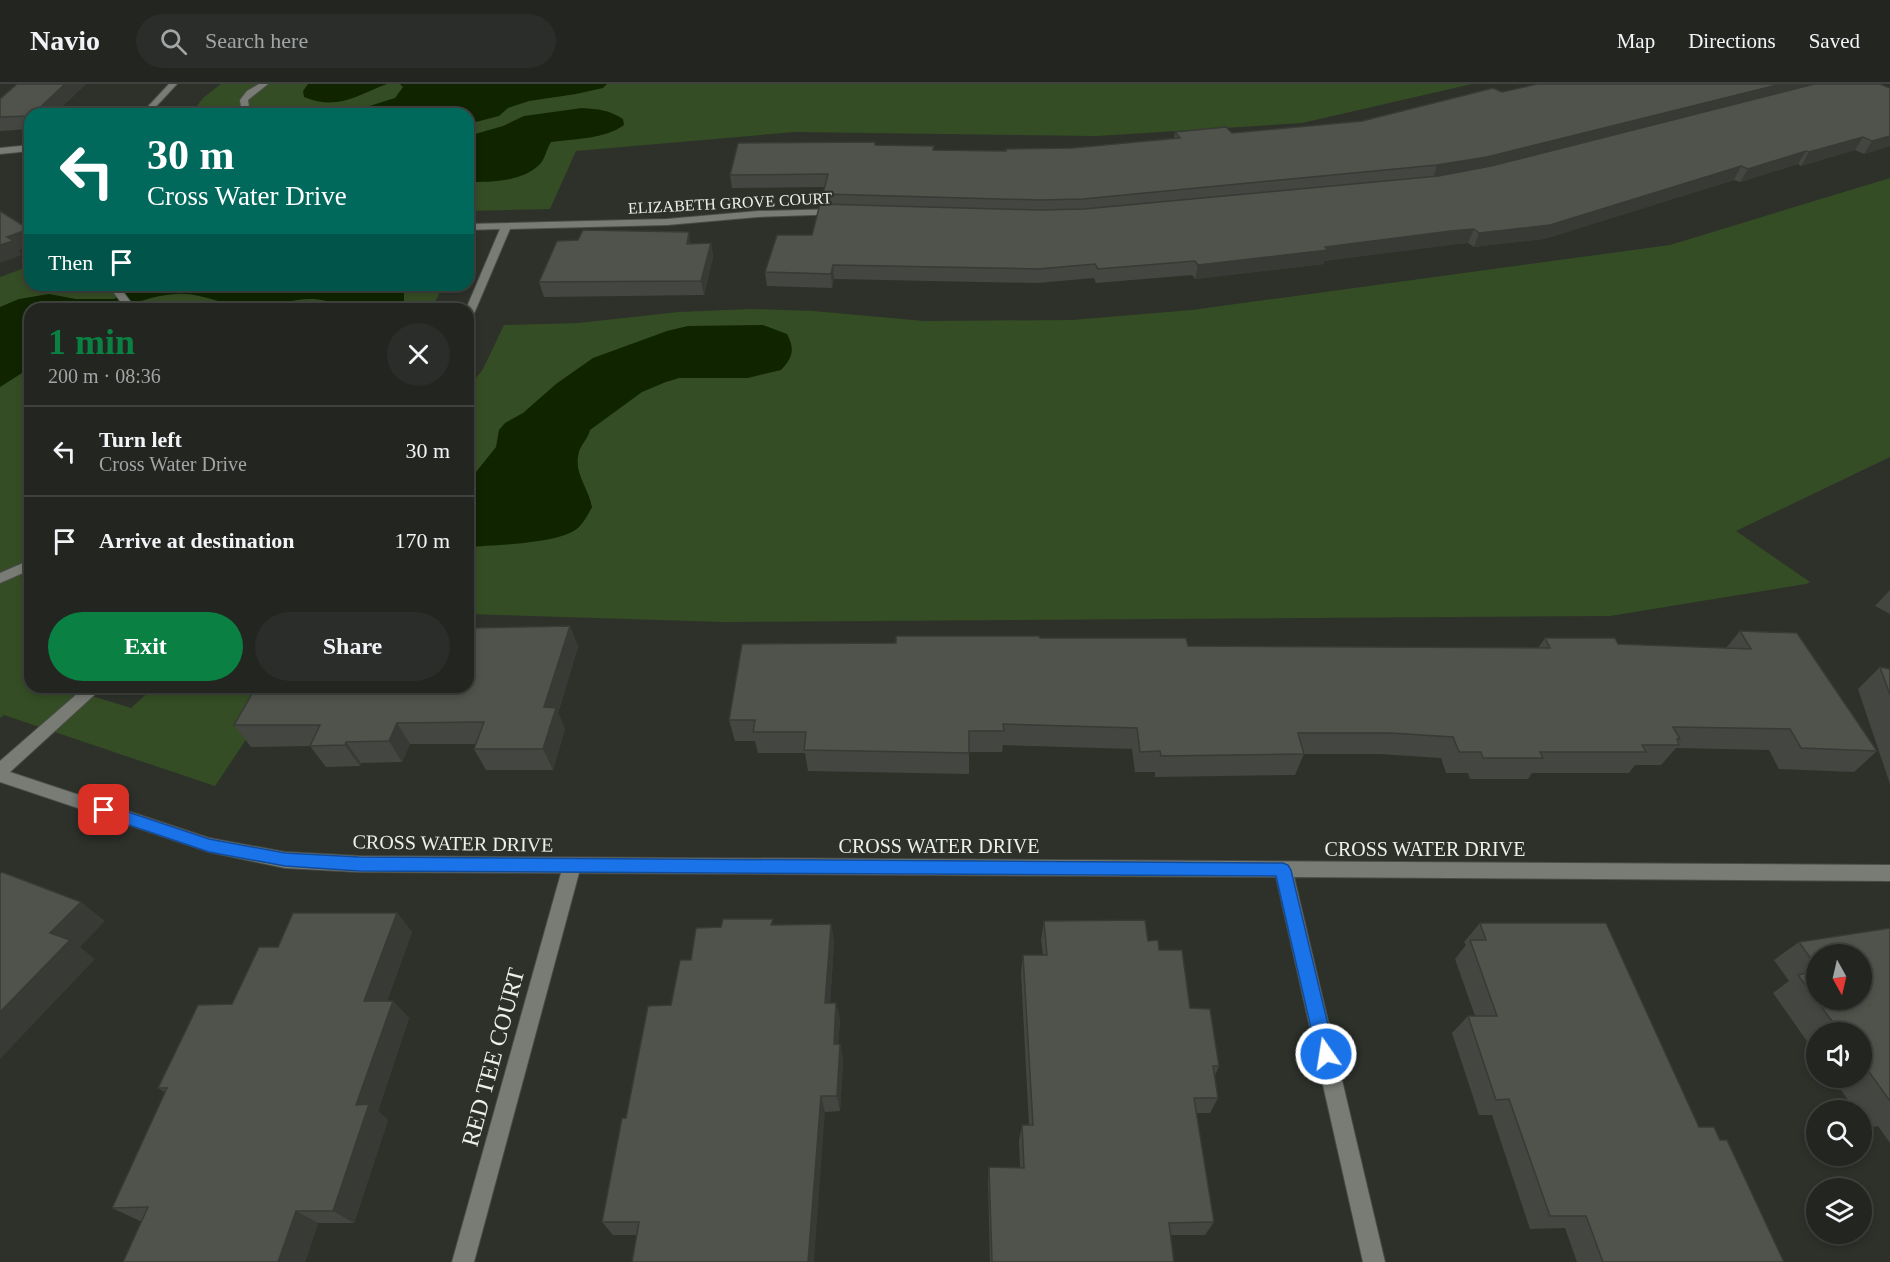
<!DOCTYPE html>
<html lang="en">
<head>
<meta charset="utf-8">
<style>
  :root { --surface:#222520; --page:#2a2d29; --text:#f1f3f6; --muted:#a2a5a5; --line:#3f423e; --accent:#0b8043 }
  body { margin:0; font-family:"Times New Roman",serif; background:var(--page); color:var(--text); height:100vh; display:flex; flex-direction:column; font-size:22px; white-space:nowrap }
  * { box-sizing:border-box; margin:0 }
  p { font-size:20px; color:var(--muted) }
  .icon { flex:none; width:33px; height:33px; fill:none; stroke:currentColor; stroke-width:2; stroke-linecap:round; stroke-linejoin:round }
  .map { position:relative; flex:1; overflow:hidden }
  .details { position:absolute; left:24px; top:219px; width:450px; height:390px; display:flex; flex-direction:column; background:var(--surface); border-radius:18px; box-shadow:0 3px 9px #0003,0 0 0 2px var(--line) }
  .details>* { flex:none }
  .top-card { position:absolute; left:24px; top:24px; width:450px; height:183px; border-radius:18px; box-shadow:0 3px 9px #0003,0 0 0 2px var(--line); background:#00695c; color:#fff; overflow:hidden }
  .needle { width:39px; rotate:172deg }
  .buttons { position:absolute; left:1806px; top:860px; display:grid; gap:12px }
  .buttons a { display:grid; place-items:center; width:66px; height:66px; border-radius:50%; background:var(--surface); box-shadow:0 3px 9px #0003,0 0 0 2px var(--line); font-size:30px }
  .pin { position:absolute; display:grid; place-items:center; width:51px; height:51px; color:#fff; margin:-26px; border-radius:12px; box-shadow:0 3px 9px #0006 }
  .me { position:absolute; width:66px; margin:-33px; rotate:347deg; stroke-linejoin:round; filter:drop-shadow(0 0 4px #0008) }
  .turn { display:flex; align-items:center; gap:21px; height:126px; padding:0 24px; font-size:27px }
  .turn .icon { width:78px; height:78px; stroke-width:2.5 }
  .turn b { display:block; font-size:42px; line-height:51px }
  .then { display:flex; align-items:center; height:57px; padding:0 24px; background:#0003; gap:12px; font-size:22px }
  .round { display:grid; place-items:center; flex:none; width:63px; height:63px; border-radius:32px; background:var(--page) }
  .summary { display:flex; align-items:center; justify-content:space-between; height:102px; padding:0 24px }
  h1 { font-size:36px; font-weight:600; line-height:45px; color:var(--accent) }
  .action { display:flex; gap:12px; margin-top:auto; padding:12px 24px }
  .action a { flex:1; height:69px; border-radius:36px; background:var(--accent); color:#fff; font-size:24px; font-weight:600; line-height:69px; text-align:center }
  .action a+a { background:var(--page); color:var(--text) }
  ul { padding:0; list-style:none }
  li { display:flex; align-items:center; gap:18px; height:90px; padding:0 24px; border-top:2px solid var(--line) }
  li div { flex:1 }
  li b { display:block; font-size:22px }
  li em { font-style:normal }
  header { display:flex; align-items:center; gap:36px; box-sizing:border-box; height:84px; padding:0 30px; background:var(--surface); border-bottom:2px solid var(--line) }
  header strong { font-size:28px }
  nav { display:flex; gap:33px; margin-inline-start:auto; font-size:21px }
  .search { width:420px; height:54px; background:var(--page); display:flex; align-items:center; gap:15px; box-sizing:border-box; padding:0 21px; border-radius:33px; color:var(--muted); font-size:22px }
  .map>svg:first-child { display:block }
  .green { fill:#354d24 }
  .water { fill:#102400 }
  .lines { fill:none; stroke-linecap:round; stroke-linejoin:round }
  .service-casing { stroke:#494c47; stroke-width:2 }
  .minor-casing { stroke:#494c47; stroke-width:2 }
  .service { fill:#787c75; fill-rule:evenodd }
  .minor { fill:#787c75; fill-rule:evenodd }
  .wall { fill:#444741; fill-rule:evenodd }
  .shaded-wall { fill:#373a35 }
  .building { fill:#4f534c; stroke:#373a35; stroke-width:1.5 }
  .route { fill:#1a73e8; stroke:#114b97; stroke-width:1.5 }
  .labels { text-anchor:middle; dominant-baseline:central; stroke-width:4.5; stroke-linejoin:round; paint-order:stroke }
  .far-street-label { font-size:16px; fill:#ecefea; stroke:#2d312a }
  .street-label { font-size:20px; fill:#ecefea; stroke:#2d312a }
  .near-street-label { font-size:24px; fill:#ecefea; stroke:#2d312a }
</style>
</head>
<body>
<header>
<strong>Navio</strong>
<div class="search"><svg class="icon" aria-label="search" viewBox="0 0 24 24"><circle cx="10" cy="10" r="6"/><path d="M15 15l6 6"/></svg>Search here</div>
<nav><a>Map</a><a>Directions</a><a>Saved</a></nav>
</header>
<div class="map">
<svg width="1890" height="1178" viewBox="0 0 1890 1178">
  <rect width="100%" height="100%" fill="#2d312a"/>
  <!-- green -->
  <g class="green">
    <polygon points="221,0 1472,0 1302,39 1097,52 795,48 576,67 550,125 468,127 468,30 191,30 203,14"/>
    <polygon points="1890,94 1890,373 1736,447 1810,498 1806,500 1610,532 724,538 468,530 468,305 483,285 504,241 578,239 679,228 751,225 813,227 924,237 1072,236 1192,226 1670,161"/>
    <polygon points="30,182 30,201 443,201 432,225 30,225 30,603 63,603 131,624 154,603 281,603 215,702 4,631 0,634 0,193"/>
  </g>
  <!-- water -->
  <g class="water">
    <path d="M308 0H387C357 11 338 27 304 13L303 7Z"/>
    <polygon points="400,0 607,0 603,4 576,10 529,17 508,24 499,32 468,40 468,30 344,30 395,14 403,3"/>
    <path d="M582 24C598 25 609 26 623 35L624 41C605 55 574 55 551 58 547 64 545 74 541 79 524 98 491 98 468 98V52L503 42 524 32Z"/>
    <path d="M143 201H401L404 204V217L406 219 405 225H329L326 217C300 210 279 223 253 224 227 224 203 208 176 210 154 211 135 220 113 225 91 229 54 225 30 225V284L0 303V223L19 215 49 210 76 215H114Z"/>
    <path d="M763 241 787 250C795 265 793 273 781 286L748 294H679L666 298 642 308 590 346C588 355 581 360 579 368 573 389 588 402 592 423 589 429 584 438 579 443 562 460 494 461 468 463V398L496 363 499 346 505 339 523 329 556 300 593 274 667 247 688 242Z"/>
  </g>
  <g class="lines">
    <!-- service casing -->
    <g class="service-casing">
      <g id="service">
        <polygon points="259,0 268,0 248,16 250,30 242,30 240,16 247,7"/>
        <polygon points="108,201 118,201 136,225 126,225"/>
        <polygon points="30,476 30,486 0,499 0,489"/>
      </g>
    </g>
    <!-- minor casing -->
    <g class="minor-casing">
      <g id="minor">
        <polygon points="169,0 177,0 149,30 141,30"/>
        <polygon points="30,61 30,67 0,70 0,64"/>
        <polygon points="839,125 842,126 842,130 758,133 667,141 510,145 473,232 468,235 468,225 466,225 500,145 468,146 468,140 667,135 758,127"/>
        <polygon points="85,603 103,603 10,688 209,754 285,768 359,772 1890,781 1890,797 1294,793 1385,1178 1363,1178 1276,793 579,789 474,1178 452,1178 561,789 359,788 285,784 209,768 0,698 0,677"/>
      </g>
    </g>
    <!-- service -->
    <use href="#service" class="service"/>
    <!-- minor -->
    <use href="#minor" class="minor"/>
  </g>
  <!-- wall -->
  <g class="wall">
    <polygon points="17,0 86,0 54,30 30,30 30,45 0,47 0,15"/>
    <polygon points="1880,0 1890,62 1864,70 1855,66 1801,82 1798,80 1740,98 1734,96 1544,155 1474,163 1468,159 1446,161 1324,177 1324,180 1195,195 1192,191 1096,199 1094,194 1037,199 834,195 832,204 767,202 765,188 812,151 824,120 823,110 825,103 732,104 730,91 875,61 934,62 934,66 1006,67 1072,64 1174,54 1175,48 1232,49 1362,37 1502,8"/>
    <polygon points="711,159 713,173 704,211 544,213 539,198 691,160"/>
    <polygon points="1890,506 1890,530 1875,522"/>
    <polygon points="570,542 578,563 558,629 565,645 553,686 486,686 474,665 476,660 410,660 402,678 361,679 360,682 326,683 310,662 251,663 234,641"/>
    <polygon points="1740,547 1877,667 1854,688 1779,685 1769,666 1676,664 1661,681 1635,681 1629,689 1532,689 1528,695 1470,695 1468,689 1446,689 1441,674 1379,670 1304,670 1295,691 1155,693 1155,688 1135,688 1132,665 1003,661 1002,668 969,668 969,690 808,687 805,669 758,669 755,657 735,657 729,636 896,559 1040,554 1188,562 1538,564 1545,554 1618,560 1726,564"/>
    <polygon points="1880,583 1890,585 1890,700 1858,605"/>
    <polygon points="397,829 412,848 387,917 393,917 409,934 378,1027 388,1036 354,1139 318,1139 305,1178 123,1178 142,1137 140,1137 112,1124 165,1008 158,1004 232,920 278,863"/>
    <polygon points="1044,837 1148,857 1159,866 1219,982 1215,991 1218,1014 1210,1029 1196,1029 1214,1138 1205,1151 1171,1151 1174,1178 990,1178 988,1097 989,1083 1020,1084 1019,1056 1022,1041 1029,1041 1021,889 1023,871 1043,871 1041,856"/>
    <polygon points="1480,839 1699,1043 1720,1056 1784,1178 1577,1178 1565,1144 1530,1145 1492,1031 1479,1031 1452,949 1468,932 1475,932 1455,875 1466,861 1464,858"/>
    <polygon points="831,840 834,859 830,919 836,919 840,936 838,960 840,960 843,976 840,1027 825,1028 637,1151 613,1151 602,1138 626,1034 671,921 721,843 774,841"/>
    <path d="M1890 844V1059L1878 1042 1868 1044 1862 1035V1026H1855L1832 993H1862V948H1816V970L1773 909 1789 897 1774 876 1799 858ZM1816 870 1862 915H1816Z"/>
  </g>
  <!-- shaded-wall -->
  <g class="shaded-wall">
    <polygon points="65,0 86,0 54,30 33,30"/>
    <polygon points="1781,0 1824,0 1482,86 1433,95 1437,81"/>
    <polygon points="1890,52 1890,62 1864,70 1872,57"/>
    <polygon points="1863,53 1855,66 1801,82 1809,68"/>
    <polygon points="1806,67 1798,80 1740,98 1748,85"/>
    <polygon points="1741,82 1734,96 1544,155 1474,163 1479,149"/>
    <polygon points="29,145 30,163 19,166 22,171 0,179 0,161 7,153"/>
    <polygon points="1474,145 1468,159 1324,177 1324,180 1195,195 1198,181 1325,163"/>
    <polygon points="689,148 691,163 687,160"/>
    <polygon points="711,159 713,173 704,211 701,197"/>
    <polygon points="833,181 834,195 832,204 831,190"/>
    <polygon points="570,542 578,563 558,629 565,645 553,686 543,665 544,623"/>
    <polygon points="397,639 410,660 402,678 389,657"/>
    <polygon points="346,658 361,679 360,682 345,661"/>
    <polygon points="81,818 105,837 80,863 95,875 0,975 0,928 50,849"/>
    <polygon points="397,829 412,848 381,934 364,917"/>
    <polygon points="831,840 834,859 829,936 825,919"/>
    <polygon points="393,917 409,934 378,1027 388,1036 354,1139 333,1127 356,1021"/>
    <polygon points="836,919 840,936 837,976 834,960"/>
    <polygon points="840,960 843,976 840,1027 837,1012"/>
    <polygon points="821,1012 825,1028 814,1178 808,1178"/>
    <polygon points="296,1127 318,1139 305,1178 278,1178"/>
  </g>
  <!-- building -->
  <g class="building">
    <polygon points="17,0 65,0 33,30 30,30 30,32 0,33 0,15"/>
    <polygon points="1537,0 1781,0 1487,73 1437,81 1083,115 1040,116 823,110 828,90 730,91 738,59 875,58 875,61 934,62 933,66 1006,67 1006,65 1072,64 1180,54 1175,48 1226,43 1232,49 1362,37 1493,4 1502,8"/>
    <polygon points="1814,0 1880,0 1890,4 1890,52 1872,57 1863,53 1809,68 1806,67 1748,85 1741,82 1550,141 1479,149 1474,145 1451,147 1325,163 1328,166 1198,181 1195,177 1098,185 1095,180 1038,185 833,181 831,190 765,188 777,151 812,151 820,120 1040,126 1084,125 1438,92 1491,82"/>
    <polygon points="0,127 29,145 7,153 13,157 0,161"/>
    <polygon points="583,146 689,148 687,160 711,159 701,197 539,198 557,157 578,156"/>
    <polygon points="570,542 544,623 556,624 543,665 474,665 484,638 397,639 389,657 346,658 345,661 310,662 320,641 234,641 256,603 468,603 468,544"/>
    <polygon points="1740,547 1797,549 1877,667 1801,664 1790,645 1673,643 1680,655 1677,655 1679,661 1642,661 1646,668 1540,668 1543,674 1483,674 1481,668 1459,668 1453,653 1390,649 1298,649 1304,670 1161,672 1160,667 1140,668 1137,644 1003,640 1004,647 969,647 969,669 804,666 806,648 753,648 755,636 729,636 742,560 896,559 896,552 1039,552 1040,554 1186,554 1188,562 1550,564 1545,554 1615,554 1618,560 1751,565"/>
    <polygon points="1880,583 1890,585 1890,611"/>
    <polygon points="2,788 81,818 50,849 70,856 0,928 0,790"/>
    <polygon points="293,829 397,829 364,917 393,917 356,1021 369,1020 333,1127 296,1127 278,1178 123,1178 148,1123 112,1124 167,1004 158,1004 198,921 232,920 259,863 278,863"/>
    <polygon points="723,835 773,835 771,841 831,840 825,919 836,919 834,960 840,960 837,1012 821,1012 808,1178 632,1178 639,1138 602,1138 622,1034 626,1034 648,922 671,921 680,876 691,876 696,844 721,843"/>
    <polygon points="1145,836 1148,857 1158,856 1159,866 1182,866 1190,924 1210,925 1219,982 1213,982 1218,1014 1194,1014 1214,1138 1169,1139 1174,1178 992,1178 989,1083 1024,1084 1022,1041 1033,1041 1023,871 1047,871 1044,837"/>
    <polygon points="1480,839 1606,839 1699,1043 1714,1043 1720,1056 1727,1056 1784,1178 1603,1178 1586,1132 1550,1132 1509,1015 1496,1016 1468,932 1497,932 1470,856 1486,856"/>
    <polygon points="1890,844 1890,1017 1862,978 1862,948 1840,948 1798,891 1816,887 1816,915 1862,915 1862,870 1816,870 1816,882 1799,858"/>
  </g>
  <!-- route -->
  <polygon class="route" points="104,720 209,755 285,769 359,773 1283,779 1288,781 1291,786 1335,970 1332,977 1326,979 1319,977 1317,970 1276,792 359,787 285,782 209,768 99,731 97,726 99,722"/>
  <g class="labels">
    <!-- far-street labels -->
    <g class="far-street-label">
      <text transform="translate(730 119) rotate(-3)">ELIZABETH GROVE COURT</text>
    </g>
    <!-- street labels -->
    <g class="street-label">
      <text transform="translate(453 759) rotate(1)">CROSS WATER DRIVE</text>
      <text x="939" y="762">CROSS WATER DRIVE</text>
      <text x="1425" y="765">CROSS WATER DRIVE</text>
    </g>
    <!-- near-street labels -->
    <g class="near-street-label">
      <text transform="translate(493 973) rotate(-75)">RED TEE COURT</text>
    </g>
  </g>
</svg>
<div class="buttons">
<a><svg class="needle" viewBox="-14 -14 28 28"><path d="M0-13l5 13h-10z" fill="#e53935"/><path d="M0 13l5-13h-10z" fill="#a2a5a5"/></svg></a>
<a><svg class="icon" aria-label="sound" viewBox="0 0 24 24"><path d="M4 9h4l5-4v14l-5-4H4zM17 9q2 3 0 6"/></svg></a>
<a><svg class="icon" aria-label="search" viewBox="0 0 24 24"><circle cx="10" cy="10" r="6"/><path d="M15 15l6 6"/></svg></a>
<a><svg class="icon" aria-label="layers" viewBox="0 0 24 24"><path d="M12 4l9 5-9 5-9-5zM3 14l9 5 9-5"/></svg></a>
</div>
<div class="pin" style="left:104px;top:726px;background:#d93025"><svg class="icon" aria-label="arrive" viewBox="0 0 24 24"><path d="M6 21V4h12l-3 4 3 4H6"/></svg></div>
<svg class="me" style="left:1326px;top:970px" viewBox="-20 -20 40 40"><circle r="17" fill="#1a73e8" stroke="#fff" stroke-width="3"/><path d="M0-11L8 9 0 5-8 9z" fill="#fff"/></svg>
<div class="top-card">
<div class="turn"><svg class="icon" aria-label="left" viewBox="0 0 24 24"><path d="M17 20v-9H6M10 6l-5 5 5 5"/></svg><div><b>30 m</b>Cross Water Drive</div></div>
<div class="then">Then<svg class="icon" aria-label="arrive" viewBox="0 0 24 24"><path d="M6 21V4h12l-3 4 3 4H6"/></svg></div>
</div>
<section class="details">
<div class="summary"><div><h1>1 min</h1><p>200 m · 08:36</p></div><a class="round"><svg class="icon" aria-label="close" viewBox="0 0 24 24"><path d="M6 6l12 12M18 6L6 18"/></svg></a></div>
<ul>
<li><svg class="icon" aria-label="left" viewBox="0 0 24 24"><path d="M17 20v-9H6M10 6l-5 5 5 5"/></svg><div><b>Turn left</b><p>Cross Water Drive</p></div><em>30 m</em></li>
<li><svg class="icon" aria-label="arrive" viewBox="0 0 24 24"><path d="M6 21V4h12l-3 4 3 4H6"/></svg><div><b>Arrive at destination</b></div><em>170 m</em></li>
</ul>
<div class="action"><a>Exit</a><a>Share</a></div>
</section>
</div>
</body>
</html>
